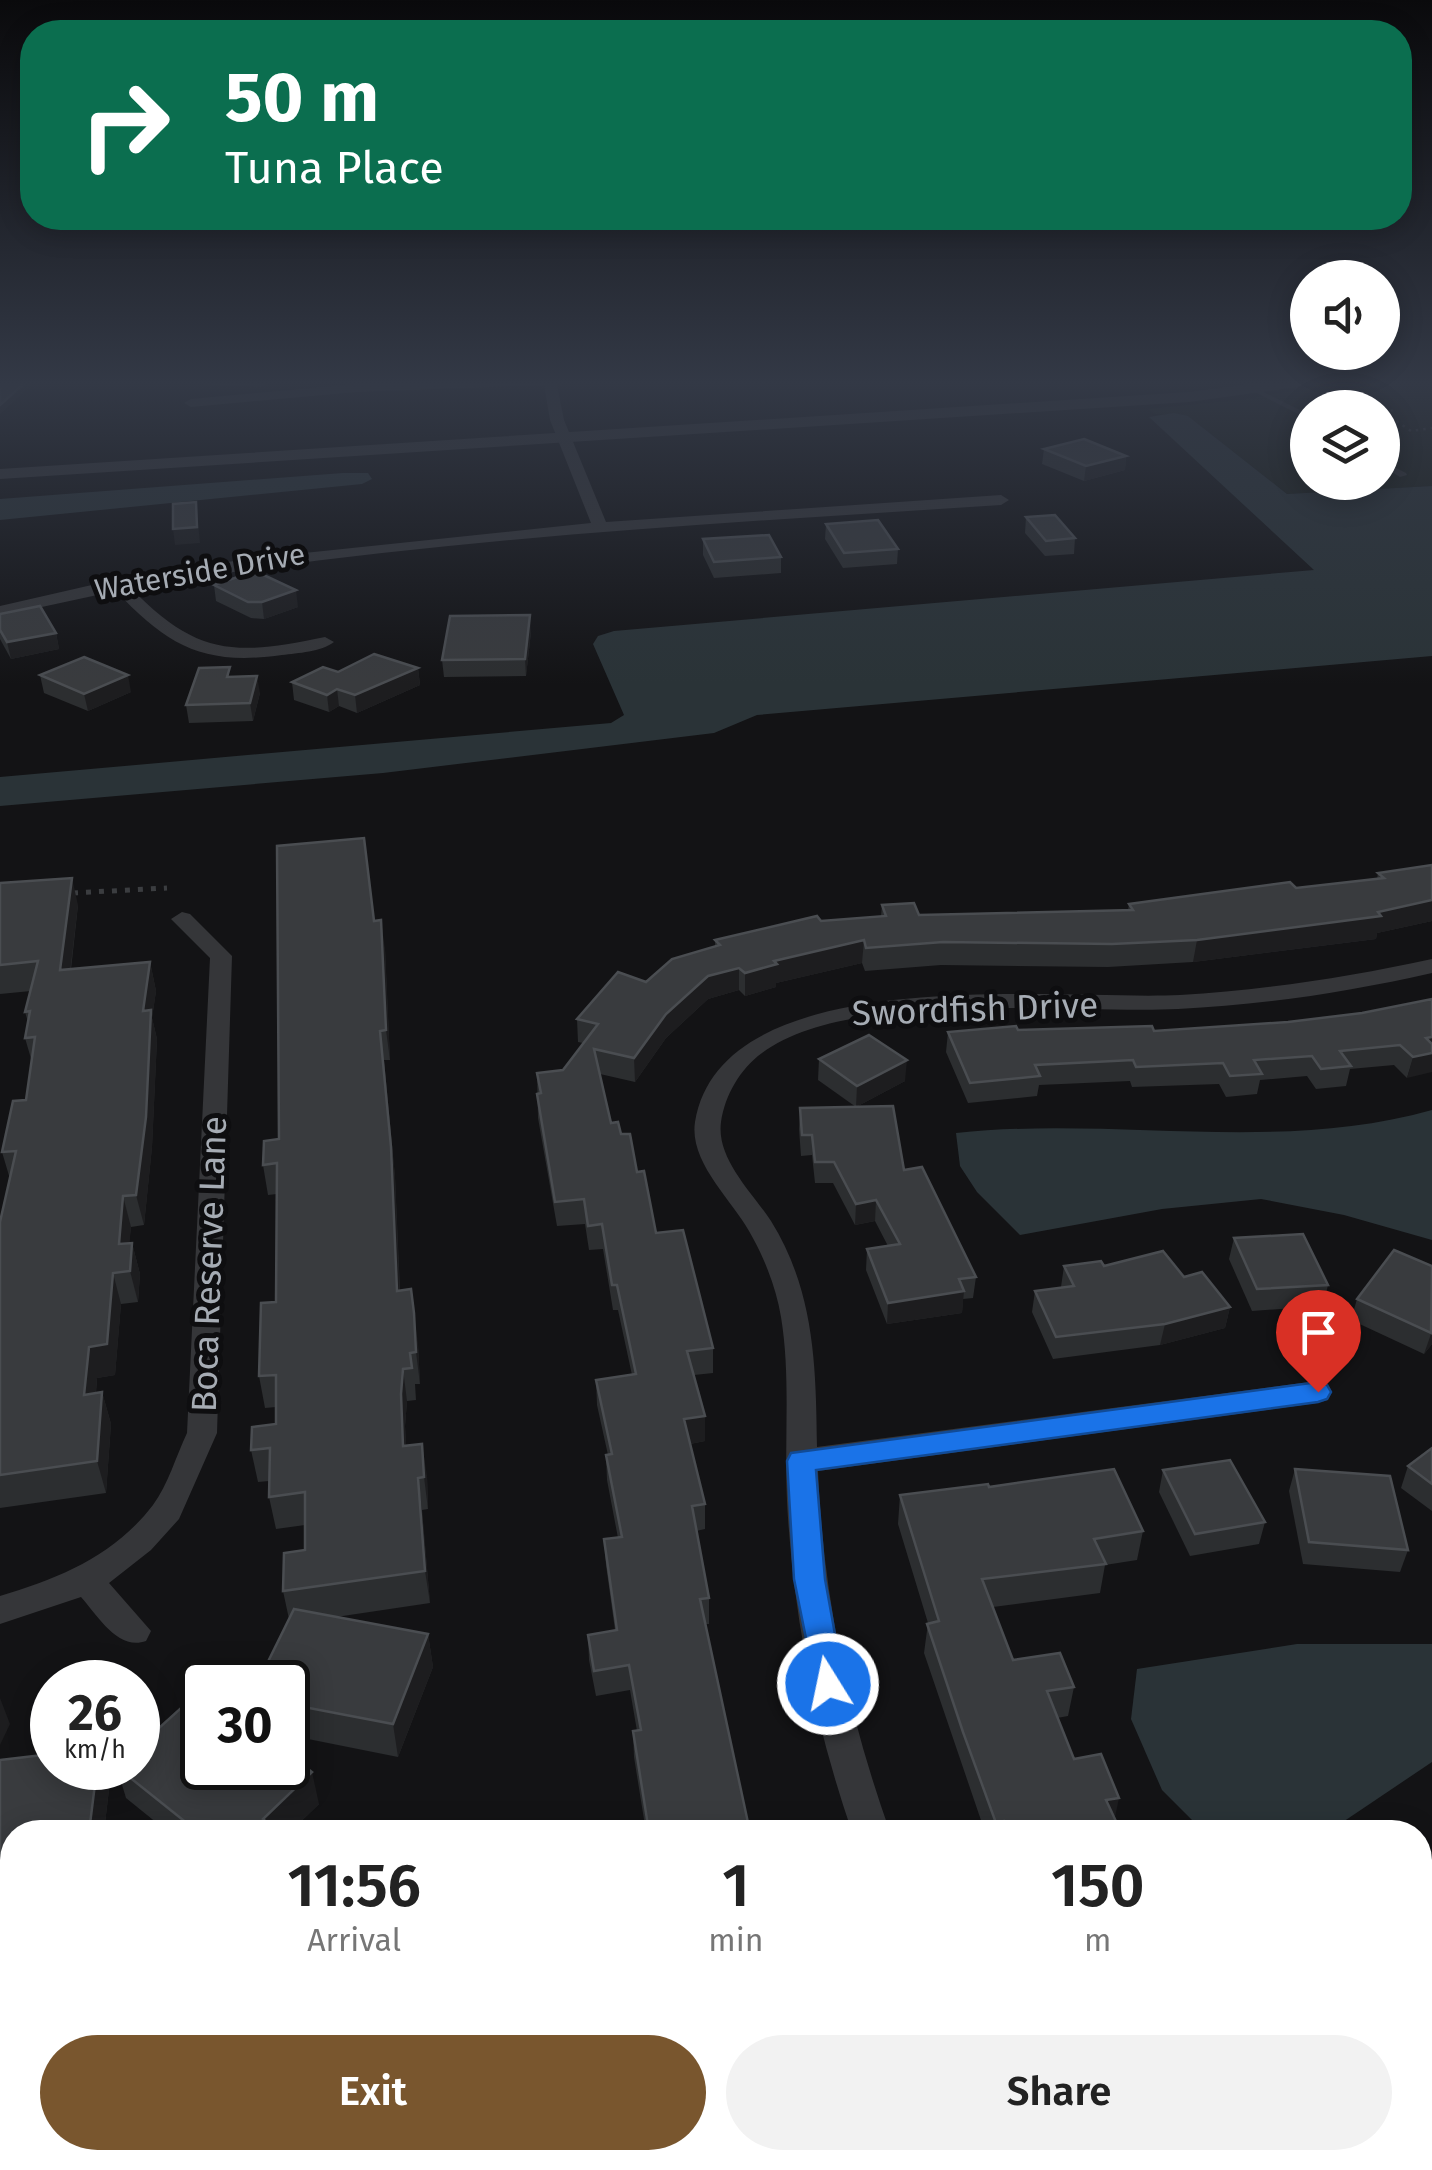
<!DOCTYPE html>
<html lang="en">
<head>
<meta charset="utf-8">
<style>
  :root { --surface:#fff; --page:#f2f2f2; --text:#222; --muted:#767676; --accent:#79562e }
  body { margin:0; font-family:"Fira Sans",sans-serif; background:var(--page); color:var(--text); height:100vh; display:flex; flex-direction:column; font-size:38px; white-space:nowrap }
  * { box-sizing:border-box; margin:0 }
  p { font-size:32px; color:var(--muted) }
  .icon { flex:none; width:55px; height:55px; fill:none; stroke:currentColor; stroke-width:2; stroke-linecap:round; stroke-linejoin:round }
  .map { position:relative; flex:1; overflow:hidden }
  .panel { position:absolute; left:0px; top:1820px; width:1432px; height:350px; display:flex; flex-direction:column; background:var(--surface); border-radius:40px 40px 0 0; box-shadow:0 5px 25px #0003 }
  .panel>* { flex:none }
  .banner { position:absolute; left:20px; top:20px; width:1392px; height:210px; border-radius:40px; box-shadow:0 5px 25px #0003; background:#0b6e4f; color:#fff; overflow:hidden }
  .tools { position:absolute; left:1290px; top:260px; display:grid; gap:20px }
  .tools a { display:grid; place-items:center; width:110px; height:110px; border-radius:50%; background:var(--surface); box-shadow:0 5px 25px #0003; font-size:50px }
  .speed { position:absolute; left:30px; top:1660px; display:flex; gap:20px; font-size:50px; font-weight:700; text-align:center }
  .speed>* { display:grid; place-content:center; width:130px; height:130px; border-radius:50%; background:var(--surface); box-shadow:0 5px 25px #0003; line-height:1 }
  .speed small { font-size:25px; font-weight:400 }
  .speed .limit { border:5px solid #111; border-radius:15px; background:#fff; color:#111 }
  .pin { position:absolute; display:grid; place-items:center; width:85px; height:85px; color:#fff; margin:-102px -42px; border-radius:50% 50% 50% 0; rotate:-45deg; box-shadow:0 0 10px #0007 }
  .pin .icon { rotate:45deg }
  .me { position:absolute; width:110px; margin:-55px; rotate:350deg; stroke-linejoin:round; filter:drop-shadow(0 0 8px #0008) }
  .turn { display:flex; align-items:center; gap:35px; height:210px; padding:0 40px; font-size:45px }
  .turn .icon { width:130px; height:130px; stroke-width:2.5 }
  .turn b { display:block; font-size:70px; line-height:85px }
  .eta { display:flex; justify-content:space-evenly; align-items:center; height:170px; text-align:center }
  .eta b { font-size:60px; font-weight:600; line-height:70px }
  .action { display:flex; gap:20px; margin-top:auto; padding:20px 40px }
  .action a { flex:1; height:115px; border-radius:60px; background:var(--accent); color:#fff; font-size:40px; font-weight:600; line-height:115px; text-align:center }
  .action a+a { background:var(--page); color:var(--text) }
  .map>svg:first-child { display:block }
  .green { fill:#1a1f1a; fill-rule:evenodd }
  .water { fill:#2a3337 }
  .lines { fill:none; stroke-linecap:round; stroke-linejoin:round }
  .path-far1 { stroke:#3b3d40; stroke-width:2.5; stroke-dasharray:2.5 5; stroke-linecap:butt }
  .path { stroke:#3b3d40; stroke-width:5; stroke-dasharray:5 8; stroke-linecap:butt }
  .service { fill:#353639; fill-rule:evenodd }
  .minor { fill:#353639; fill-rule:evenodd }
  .tertiary { fill:#353639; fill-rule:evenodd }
  .wall { fill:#2c2e30 }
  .shaded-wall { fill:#1d1d1f }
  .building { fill:#393b3e; stroke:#4a4d51; stroke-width:2.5 }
  .route { fill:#1a73e8; stroke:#114b97; stroke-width:2.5 }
  .labels { text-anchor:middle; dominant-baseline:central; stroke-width:10; stroke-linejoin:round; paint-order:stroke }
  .far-street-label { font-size:30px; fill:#a6acb4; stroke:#0e0e10 }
  .street-label { font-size:35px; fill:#a6acb4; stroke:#0e0e10 }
</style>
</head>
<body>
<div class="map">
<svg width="1432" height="2170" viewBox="0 0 1432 2170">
  <rect width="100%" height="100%" fill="#131315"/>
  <!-- green -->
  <path class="green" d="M1350 380H1432V486L1287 494 1188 416 1155 414 1148 409 1247 399ZM1308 408H1382V482H1308Z"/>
  <!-- water -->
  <g class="water">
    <polygon points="1174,413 1188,416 1287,494 1432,486 1432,656 757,715 714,733 383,773 0,806 0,777 611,723 624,715 593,644 598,636 614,631 1314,570 1149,417"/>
    <polygon points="343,473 368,473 372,479 362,484 0,520 0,499"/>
    <path d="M1432 1110V1240L1344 1215 1261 1199 1162 1209 1020 1235 977 1192 960 1166 956 1133C1114 1116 1276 1154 1432 1110Z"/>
    <polygon points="1297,1644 1432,1644 1432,1762 1328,1832 1204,1832 1162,1790 1131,1719 1137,1669"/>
    <polygon points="12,2026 12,2158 470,2158 471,2170 0,2170 0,2028"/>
  </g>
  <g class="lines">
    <!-- path-far1 -->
    <g class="path-far1">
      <polyline points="1033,380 1045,384"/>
      <polyline points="1393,410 1385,413 1411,431 1432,428"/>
    </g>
    <!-- path -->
    <polyline class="path" points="73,893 167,888"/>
    <!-- service -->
    <g class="service">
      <polygon points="1255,388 1308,414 1308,419 1253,391 1252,390"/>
      <polygon points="1382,461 1406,473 1407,475 1400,477 1382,466"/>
    </g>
    <!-- minor -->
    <g class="minor">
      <polygon points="193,380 264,380 268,383 261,387 199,384"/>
      <path d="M475 380H581L557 385 564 420 606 522 1001 495 1009 500 1001 505C709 524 421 539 131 588 196 656 236 656 325 637L334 642C321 652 298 653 282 655 203 666 168 646 116 591L0 616V606L118 579 247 559 591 523 550 420 544 385 356 392 191 407 184 403 191 399 356 384Z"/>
      <path d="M182 912 190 914 232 956 217 1433 179 1519 151 1550 109 1583 151 1631 146 1641C118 1651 98 1616 81 1597L0 1624V1596C60 1578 114 1556 153 1505 168 1485 176 1456 187 1433L210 958 171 919Z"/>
      <path d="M1432 959V973C1348 992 1264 1005 1178 1009 1069 1014 849 988 762 1053 740 1069 725 1095 721 1122 716 1159 753 1193 771 1221 815 1292 816 1367 817 1447L1317 1381 1328 1384 1332 1392 1328 1400 1317 1403 818 1471C823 1596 848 1714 890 1832H852C815 1724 793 1616 787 1501 784 1440 791 1378 781 1317 776 1287 764 1257 749 1231 731 1199 689 1162 695 1122 722 958 1059 1001 1180 995 1265 990 1349 977 1432 959Z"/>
      <polygon points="1432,1981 1432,2027 1420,2032 1420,1986"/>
      <polygon points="993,2158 1039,2158 1044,2170 998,2170"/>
      <polygon points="1262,2158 1311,2158 1306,2170 1257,2170"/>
    </g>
    <!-- tertiary -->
    <polygon class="tertiary" points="1279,380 1319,380 1311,385 1189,402 0,479 0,469 1189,392"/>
  </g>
  <!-- wall -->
  <g class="wall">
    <polygon points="1044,449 1126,456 1125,470 1084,481 1042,464"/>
    <polygon points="1026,517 1075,538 1074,554 1045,556 1025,533"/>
    <polygon points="826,524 898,549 897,564 843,568 825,539"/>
    <polygon points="703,539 781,557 781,573 714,578 703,555"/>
    <polygon points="214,585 298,607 264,619 251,618 216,601"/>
    <polygon points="0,614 56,633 59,649 11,659 0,639"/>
    <polygon points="531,632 526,676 444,677 442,660"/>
    <polygon points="418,668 420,685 357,713 339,706 329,712 294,700 292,682 338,672"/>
    <polygon points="40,675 131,692 88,711 44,693"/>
    <polygon points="232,677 260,693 253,721 189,723 186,705"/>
    <polygon points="1432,865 1432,921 1377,933 1376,939 1193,962 1108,967 941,965 865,971 862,963 776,983 776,987 745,996 739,990 708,999 666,1038 635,1082 600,1074 611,1123 621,1134 637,1172 656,1233 713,1348 713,1373 694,1375 705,1441 690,1444 705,1504 705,1529 696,1531 709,1598 709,1624 705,1624 750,1832 646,1832 634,1757 633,1731 637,1731 630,1690 596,1696 589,1660 588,1635 615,1630 606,1565 604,1539 618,1538 607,1480 606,1455 608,1455 597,1405 596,1380 632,1375 618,1310 613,1310 603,1249 589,1250 585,1224 557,1226 538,1118 537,1073 563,1070 583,1043 578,1042 577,1019 715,947 715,940 821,921 881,916 882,905 919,915 1128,910 1129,904 1296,888 1377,879 1378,873"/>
    <polygon points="0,883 78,905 71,969 150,962 156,991 152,1018 157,1039 152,1147 144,1225 131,1227 129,1243 132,1243 140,1274 138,1302 121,1304 115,1375 97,1378 96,1393 102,1392 111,1424 106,1493 0,1508 0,1222 10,1179 2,1152 26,1100 32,1062 25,1038 28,1022 25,1012 31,991 0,994"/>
    <polygon points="374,921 385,949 390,1060 384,1060 395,1177 400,1291 418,1344 420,1384 415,1384 416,1400 407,1401 405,1426 406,1446 427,1476 428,1509 422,1510 430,1603 336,1617 428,1634 433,1667 398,1757 288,1735 289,1619 283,1591 305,1550 305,1525 276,1529 269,1497 269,1481 258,1482 251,1450 276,1424 276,1407 265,1408 259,1376 276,1302 277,1194 268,1195 263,1165 279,1139"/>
    <polygon points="1432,999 1407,1078 1394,1065 1350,1069 1346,1086 1316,1089 1307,1076 1260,1080 1257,1094 1226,1097 1219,1084 1132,1087 1130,1081 1039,1085 1037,1096 968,1103 946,1052 948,1032 1154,1031 1288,1022 1362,1013"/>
    <polygon points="819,1059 905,1081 856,1107 818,1080"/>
    <polygon points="800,1108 904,1170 976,1277 973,1298 963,1299 962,1313 887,1324 866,1270 867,1249 888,1246 875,1221 855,1225 833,1183 815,1183 812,1155 801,1156 799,1129"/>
    <polygon points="1234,1238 1328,1285 1323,1306 1252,1311 1229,1259"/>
    <polygon points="1064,1266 1104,1266 1184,1277 1230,1307 1225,1328 1160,1345 1053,1359 1032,1312 1035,1291 1061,1287"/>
    <polygon points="1432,1266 1432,1344 1424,1354 1351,1320 1357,1299"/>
    <polygon points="1432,1448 1432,1511 1401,1488 1408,1466"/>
    <polygon points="1295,1469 1408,1550 1400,1572 1303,1564 1289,1491"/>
    <polygon points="1163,1470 1265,1522 1259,1544 1190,1556 1159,1492"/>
    <polygon points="989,1487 1143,1531 1137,1560 1105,1565 1100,1593 993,1607 1013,1660 1074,1687 1068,1716 1057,1718 1074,1759 1115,1818 1121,1832 985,1832 924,1653 928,1623 898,1524 900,1495"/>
    <polygon points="0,1760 52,1768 106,1768 110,1781 104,1832 12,1832 12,1933 0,1934"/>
    <polygon points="117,1768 138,1768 319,1804 290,1832 168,1832 126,1798"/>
  </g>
  <!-- shaded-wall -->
  <g class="shaded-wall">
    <polygon points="28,380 37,380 0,414 0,405"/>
    <polygon points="1126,456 1125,470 1084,481 1086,466"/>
    <polygon points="196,502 200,543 175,545 173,529"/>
    <polygon points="296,590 298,607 264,619 262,602"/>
    <polygon points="530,615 531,632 526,676 525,659"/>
    <polygon points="56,633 59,649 11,659 7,642"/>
    <polygon points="418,668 420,685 357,713 355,695"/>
    <polygon points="128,675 131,692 88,711 84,694"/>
    <polygon points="257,676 260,693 253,721 250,703"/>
    <polygon points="337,689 339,706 329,712 327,695"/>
    <polygon points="72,878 78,905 67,998 60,970"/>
    <polygon points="1432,900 1432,921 1377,933 1376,939 1193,962 1197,940 1378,912"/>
    <polygon points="381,920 385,949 390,1060 386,1030"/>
    <polygon points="864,940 862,963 776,983 776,987 745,996 745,973 774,961"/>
    <polygon points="150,962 156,991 152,1018 157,1039 152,1147 144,1225 136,1195 143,1011"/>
    <polygon points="739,968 739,990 708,999 666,1038 635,1082 634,1058 666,1014 708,976"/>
    <polygon points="380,1031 395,1177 401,1322 397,1291"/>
    <polygon points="1432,1037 1432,1072 1407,1078 1413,1057 1426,1038"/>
    <polygon points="907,1060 905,1081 856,1107 857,1086"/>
    <polygon points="123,1196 131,1227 127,1271 119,1244"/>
    <polygon points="876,1200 875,1221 855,1225 856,1204"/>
    <polygon points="132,1243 140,1274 138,1302 130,1271"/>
    <polygon points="113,1273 121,1304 115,1375 97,1378 93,1426 84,1395 89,1347"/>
    <polygon points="411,1289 418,1344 420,1384 416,1352"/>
    <polygon points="964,1291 962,1313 887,1324 888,1303"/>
    <polygon points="1230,1307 1225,1328 1160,1345 1165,1324"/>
    <polygon points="1432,1331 1432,1344 1424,1354"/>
    <polygon points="403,1369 407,1401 405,1426 408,1478 403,1446 401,1394"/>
    <polygon points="102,1392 111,1424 106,1493 97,1461"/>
    <polygon points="705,1416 705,1441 685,1445 684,1419"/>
    <polygon points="422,1444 427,1476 428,1509 424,1477"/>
    <polygon points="418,1478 422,1510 430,1603 425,1571"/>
    <polygon points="428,1634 433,1667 398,1757 393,1724"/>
    <polygon points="0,1698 10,1724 0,1745"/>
    <polygon points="97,1768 106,1768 110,1781 104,1832 89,1832"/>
    <polygon points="312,1772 319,1804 290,1832 266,1832 263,1819"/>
    <polygon points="1119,1798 1113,1827 1106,1800"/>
    <polygon points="1004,1821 1002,1832 994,1832 996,1823"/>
  </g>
  <!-- building -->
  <g class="building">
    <polygon points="0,380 28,380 0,405"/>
    <polygon points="1084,439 1126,456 1086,466 1044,449"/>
    <polygon points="196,502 197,527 173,529 173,504"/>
    <polygon points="1055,515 1075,538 1046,541 1026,517"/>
    <polygon points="878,520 898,549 844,553 826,524"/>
    <polygon points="769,535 781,557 714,562 703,539"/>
    <polygon points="255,571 296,590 262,602 248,602 214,585"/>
    <polygon points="40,606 56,633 7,642 0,630 0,614"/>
    <polygon points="530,615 525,659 442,660 450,616"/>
    <polygon points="374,654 418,668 355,695 337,689 327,695 292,682 323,667 338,672"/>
    <polygon points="84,657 128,675 84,694 40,675"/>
    <polygon points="230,667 227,677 257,676 250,703 186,705 199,668"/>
    <polygon points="364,838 374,921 381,920 386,1030 380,1031 391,1147 397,1291 411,1289 414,1313 416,1352 410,1353 412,1368 403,1369 401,1394 403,1446 422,1444 424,1477 418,1478 425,1571 283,1591 284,1553 305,1550 305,1492 269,1497 270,1448 251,1450 252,1427 276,1424 276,1375 259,1376 261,1303 276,1302 277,1163 263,1165 264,1141 279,1139 277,846"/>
    <polygon points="1432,865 1432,900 1378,912 1381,916 1197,940 1112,944 943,942 866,948 864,940 774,961 777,964 745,973 739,968 708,976 666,1014 634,1058 594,1049 611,1123 618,1122 621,1134 630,1134 637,1172 644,1171 656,1233 683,1230 713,1348 687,1351 705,1416 684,1419 705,1504 692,1506 709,1598 700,1599 750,1832 649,1832 633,1731 641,1730 629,1665 594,1671 588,1635 617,1630 604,1539 622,1537 606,1455 612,1454 596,1380 636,1374 617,1285 612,1285 602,1224 588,1226 584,1199 555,1202 537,1094 541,1093 537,1073 563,1070 598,1024 577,1019 618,972 646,982 672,959 720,945 715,940 817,916 821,921 886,916 882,905 914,903 919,915 1133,910 1129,904 1290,882 1296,888 1384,878 1378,873"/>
    <polygon points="72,878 60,970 150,962 143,1011 151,1010 146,1117 136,1195 123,1196 119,1244 132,1243 130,1271 113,1273 107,1344 89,1347 84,1395 102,1392 97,1461 0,1475 0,1222 16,1151 2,1152 13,1101 26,1100 35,1037 25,1038 30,1011 25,1012 38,961 0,965 0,883"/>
    <polygon points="1432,999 1432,1037 1426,1038 1432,1044 1432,1053 1413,1057 1400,1045 1340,1051 1351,1066 1321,1069 1312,1056 1254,1060 1262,1074 1230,1076 1223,1063 1136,1067 1133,1060 1035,1065 1040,1076 970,1083 948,1032 1016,1026 1018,1030 1152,1026 1154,1031 1288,1022 1362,1013"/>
    <polygon points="869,1035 907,1060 857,1086 819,1059"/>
    <polygon points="893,1106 904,1170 922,1167 976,1277 959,1279 964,1291 888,1303 867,1249 900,1244 876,1200 856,1204 834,1162 815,1162 812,1135 802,1135 800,1108"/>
    <polygon points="1303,1234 1328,1285 1257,1289 1234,1238"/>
    <polygon points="1394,1250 1432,1266 1431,1333 1357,1299"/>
    <polygon points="1163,1251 1184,1277 1202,1272 1230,1307 1165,1324 1056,1337 1035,1291 1074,1286 1064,1266 1101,1261 1104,1266"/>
    <polygon points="1432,1448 1432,1484 1408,1466"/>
    <polygon points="1230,1460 1265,1522 1195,1534 1163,1470"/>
    <polygon points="1114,1469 1143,1531 1094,1539 1106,1564 982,1579 1013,1660 1060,1653 1074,1687 1047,1691 1074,1759 1101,1754 1119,1798 1106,1800 1121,1832 1009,1832 1004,1821 996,1823 963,1732 927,1624 939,1621 900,1495 988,1484 989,1487"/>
    <polygon points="1295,1469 1390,1476 1408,1550 1309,1542"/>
    <polygon points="294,1609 428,1634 393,1724 288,1704 288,1682 258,1682"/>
    <polygon points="202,1689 202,1768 288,1768 288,1753 312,1772 263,1819 275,1830 272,1832 198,1832 118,1768 138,1768 138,1747"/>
    <polygon points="52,1754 52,1768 97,1768 89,1832 12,1832 12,1899 0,1901 0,1760"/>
    <polygon points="734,2158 860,2158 863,2170 708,2170 707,2166 735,2160"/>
  </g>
  <!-- sky -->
  <linearGradient id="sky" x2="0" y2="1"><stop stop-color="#0a0a0c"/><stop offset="0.56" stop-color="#333946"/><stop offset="1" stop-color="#333946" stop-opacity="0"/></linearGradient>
  <rect width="1432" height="684" fill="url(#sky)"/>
  <!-- route -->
  <polygon class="route" points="1318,1382 1327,1385 1331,1392 1327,1399 1318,1402 816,1470 825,1579 844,1684 839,1693 828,1697 817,1693 794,1579 787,1461 791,1453"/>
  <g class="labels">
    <!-- far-street labels -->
    <g class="far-street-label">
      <text transform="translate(200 572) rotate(-10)">Waterside Drive</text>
    </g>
    <!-- street labels -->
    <g class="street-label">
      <text transform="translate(975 1009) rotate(-2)">Swordfish Drive</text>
      <text transform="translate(209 1264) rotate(-88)">Boca Reserve Lane</text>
    </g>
  </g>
</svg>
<div class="tools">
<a><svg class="icon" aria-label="sound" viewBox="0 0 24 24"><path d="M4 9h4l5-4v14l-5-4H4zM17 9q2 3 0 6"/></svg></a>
<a><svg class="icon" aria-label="layers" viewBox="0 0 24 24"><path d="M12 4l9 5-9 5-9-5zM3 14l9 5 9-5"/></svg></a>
</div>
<div class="speed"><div>26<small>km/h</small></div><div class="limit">30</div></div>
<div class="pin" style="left:1318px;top:1392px;background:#d93025"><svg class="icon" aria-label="arrive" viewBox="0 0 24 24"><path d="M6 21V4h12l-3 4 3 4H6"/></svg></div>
<svg class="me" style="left:828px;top:1684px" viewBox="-20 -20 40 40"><circle r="17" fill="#1a73e8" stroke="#fff" stroke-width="3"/><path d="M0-11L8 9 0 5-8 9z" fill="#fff"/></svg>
<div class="banner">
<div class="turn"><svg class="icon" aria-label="right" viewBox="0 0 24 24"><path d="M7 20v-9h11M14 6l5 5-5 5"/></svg><div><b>50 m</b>Tuna Place</div></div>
</div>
<section class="panel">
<div class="eta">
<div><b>11:56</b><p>Arrival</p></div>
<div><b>1</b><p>min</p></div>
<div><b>150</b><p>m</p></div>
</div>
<div class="action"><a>Exit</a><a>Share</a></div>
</section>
</div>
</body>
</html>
